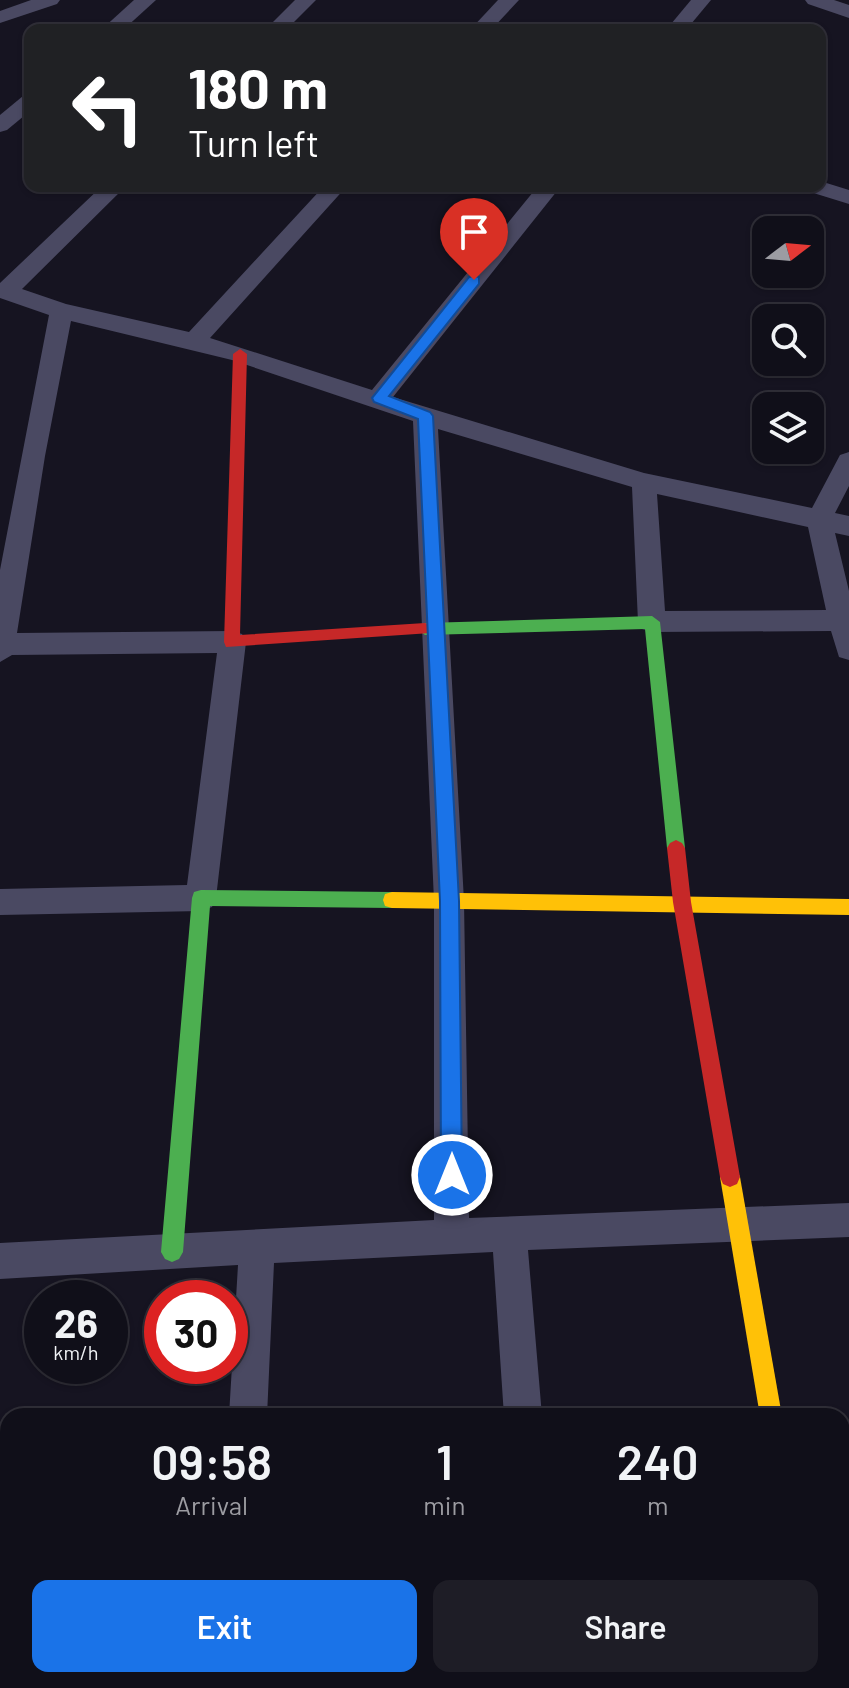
<!DOCTYPE html>
<html lang="en">
<head>
<meta charset="utf-8">
<style>
  :root { --surface:#100f19; --page:#1e1d26; --text:#f1f3f6; --muted:#9c9ca2; --line:#302f38; --accent:#1a73e8 }
  body { margin:0; font-family:Barlow,sans-serif; background:var(--page); color:var(--text); height:100vh; display:flex; flex-direction:column; font-size:30px; white-space:nowrap }
  * { box-sizing:border-box; margin:0 }
  p { font-size:26px; color:var(--muted) }
  .icon { flex:none; width:44px; height:44px; fill:none; stroke:currentColor; stroke-width:2; stroke-linecap:round; stroke-linejoin:round }
  .map { position:relative; flex:1; overflow:hidden }
  .drawer { position:absolute; left:0px; top:1408px; width:850px; height:280px; display:flex; flex-direction:column; background:var(--surface); border-radius:24px 24px 0 0; box-shadow:0 2px 6px #0004,0 0 0 2px var(--line) }
  .drawer>* { flex:none }
  .banner { position:absolute; left:24px; top:24px; width:802px; height:168px; border-radius:16px; box-shadow:0 2px 6px #0004,0 0 0 2px var(--line); background:#202124; color:#fff; overflow:hidden }
  .needle { width:52px; rotate:74deg }
  .fabs { position:absolute; left:752px; top:216px; display:grid; gap:16px }
  .fabs a { display:grid; place-items:center; width:72px; height:72px; border-radius:16px; background:var(--surface); box-shadow:0 2px 6px #0004,0 0 0 2px var(--line); font-size:40px }
  .speed { position:absolute; left:24px; top:1280px; display:flex; gap:16px; font-size:40px; font-weight:700; text-align:center }
  .speed>* { display:grid; place-content:center; width:104px; height:104px; border-radius:50%; background:var(--surface); box-shadow:0 2px 6px #0004,0 0 0 2px var(--line); line-height:1 }
  .speed small { font-size:20px; font-weight:400 }
  .speed .limit { border:12px solid #d22; background:#fff; color:#111 }
  .pin { position:absolute; display:grid; place-items:center; width:68px; height:68px; color:#fff; margin:-82px -34px; border-radius:50% 50% 50% 0; rotate:-45deg; box-shadow:0 0 8px #0007 }
  .pin .icon { rotate:45deg }
  .me { position:absolute; width:88px; margin:-44px; rotate:0deg; stroke-linejoin:round; filter:drop-shadow(0 0 6px #0008) }
  .turn { display:flex; align-items:center; gap:28px; height:168px; padding:0 32px; font-size:36px }
  .turn .icon { width:104px; height:104px; stroke-width:2.5 }
  .turn b { display:block; font-size:56px; line-height:68px }
  .eta { display:flex; justify-content:space-evenly; align-items:center; height:136px; text-align:center }
  .eta b { font-size:48px; font-weight:600; line-height:56px }
  .primary-button { display:flex; gap:16px; margin-top:auto; padding:16px 32px }
  .primary-button a { flex:1; height:92px; border-radius:16px; background:var(--accent); color:#fff; font-size:32px; font-weight:600; line-height:92px; text-align:center }
  .primary-button a+a { background:var(--page); color:var(--text) }
  .map>svg:first-child { display:block }
  .lines { fill:none; stroke-linecap:round; stroke-linejoin:round }
  .street { fill:#4a4962; fill-rule:evenodd }
  .fast { fill:#4caf50; fill-rule:evenodd }
  .slow { fill:#ffc107; fill-rule:evenodd }
  .jam { fill:#c62828; fill-rule:evenodd }
  .route { fill:#1a73e8; stroke:#114b97; stroke-width:2 }
</style>
</head>
<body>
<div class="map">
<svg width="849" height="1688" viewBox="0 0 849 1688">
  <rect width="100%" height="100%" fill="#161421"/>
  <g class="lines">
    <!-- street -->
    <g class="street">
      <polygon points="31,0 60,0 57,4 0,23 0,11"/>
      <polygon points="134,0 156,0 123,30 101,30"/>
      <polygon points="295,0 316,0 286,30 265,30"/>
      <polygon points="498,0 519,0 491,30 470,30"/>
      <polygon points="691,0 711,0 686,30 666,30"/>
      <polygon points="805,0 834,0 849,5 849,18 808,4"/>
      <polygon points="30,94 30,111 7,130 0,132 0,115 23,96"/>
      <polygon points="820,181 849,190 849,204 807,191 804,186 820,186"/>
      <path d="M102 186H126L22 289 66 304 189 332 324 186H347L210 338 372 390 538 186H561L393 397 644 473 812 508 840 455 849 452V486L835 513 849 516V536L835 533 849 591V660L839 657 831 631 652 632 642 629 638 622 632 487 438 429 464 901 469 1218 849 1203V1237L528 1250 542 1416H504L493 1252 274 1263 267 1416H229L238 1265 0 1279V1243L434 1220V901L413 421 232 360 71 321 45 456 17 633 232 631 242 634 246 642 216 898 212 907 201 911 0 915V889L187 885 217 653 12 655 0 662V570L49 315 0 298V283ZM657 494 808 527 826 610 665 611Z"/>
      <polygon points="849,1542 849,1583 842,1586 842,1545"/>
      <rect x="215" y="1680" width="40" height="8"/>
      <polygon points="522,1680 562,1680 563,1688 523,1688"/>
      <polygon points="795,1680 835,1680 836,1688 796,1688"/>
    </g>
    <!-- fast -->
    <g class="fast">
      <polygon points="652,616 660,622 685,848 682,853 670,853 667,848 645,629 425,635 417,629 425,623"/>
      <polygon points="201,890 392,892 399,894 401,900 399,906 392,908 210,906 183,1252 179,1259 172,1262 165,1259 161,1252 192,898 194,892"/>
    </g>
    <!-- slow -->
    <g class="slow">
      <polygon points="392,892 849,899 849,915 392,908 385,906 383,900 385,894"/>
      <polygon points="730,1167 737,1170 740,1177 782,1416 760,1416 720,1177 723,1170"/>
    </g>
    <!-- jam -->
    <g class="jam">
      <polygon points="240,349 247,354 240,635 425,623 431,625 433,629 431,633 226,647 224,642 233,354"/>
      <polygon points="676,840 682,843 685,848 691,902 740,1177 737,1184 730,1187 723,1184 720,1177 673,902 667,848 670,843"/>
    </g>
  </g>
  <!-- route -->
  <polygon class="route" points="474,276 479,277 479,284 389,396 430,412 433,416 459,901 462,1175 459,1182 452,1185 444,1182 441,1175 440,901 418,419 374,402 372,398 469,277"/>
</svg>
<div class="fabs">
<a><svg class="needle" viewBox="-14 -14 28 28"><path d="M0-13l5 13h-10z" fill="#e53935"/><path d="M0 13l5-13h-10z" fill="#9c9ca2"/></svg></a>
<a><svg class="icon" aria-label="search" viewBox="0 0 24 24"><circle cx="10" cy="10" r="6"/><path d="M15 15l6 6"/></svg></a>
<a><svg class="icon" aria-label="layers" viewBox="0 0 24 24"><path d="M12 4l9 5-9 5-9-5zM3 14l9 5 9-5"/></svg></a>
</div>
<div class="speed"><div>26<small>km/h</small></div><div class="limit">30</div></div>
<div class="pin" style="left:474px;top:280px;background:#d93025"><svg class="icon" aria-label="arrive" viewBox="0 0 24 24"><path d="M6 21V4h12l-3 4 3 4H6"/></svg></div>
<svg class="me" style="left:452px;top:1175px" viewBox="-20 -20 40 40"><circle r="17" fill="#1a73e8" stroke="#fff" stroke-width="3"/><path d="M0-11L8 9 0 5-8 9z" fill="#fff"/></svg>
<div class="banner">
<div class="turn"><svg class="icon" aria-label="left" viewBox="0 0 24 24"><path d="M17 20v-9H6M10 6l-5 5 5 5"/></svg><div><b>180 m</b>Turn left</div></div>
</div>
<section class="drawer">
<div class="eta">
<div><b>09:58</b><p>Arrival</p></div>
<div><b>1</b><p>min</p></div>
<div><b>240</b><p>m</p></div>
</div>
<div class="primary-button"><a>Exit</a><a>Share</a></div>
</section>
</div>
</body>
</html>
